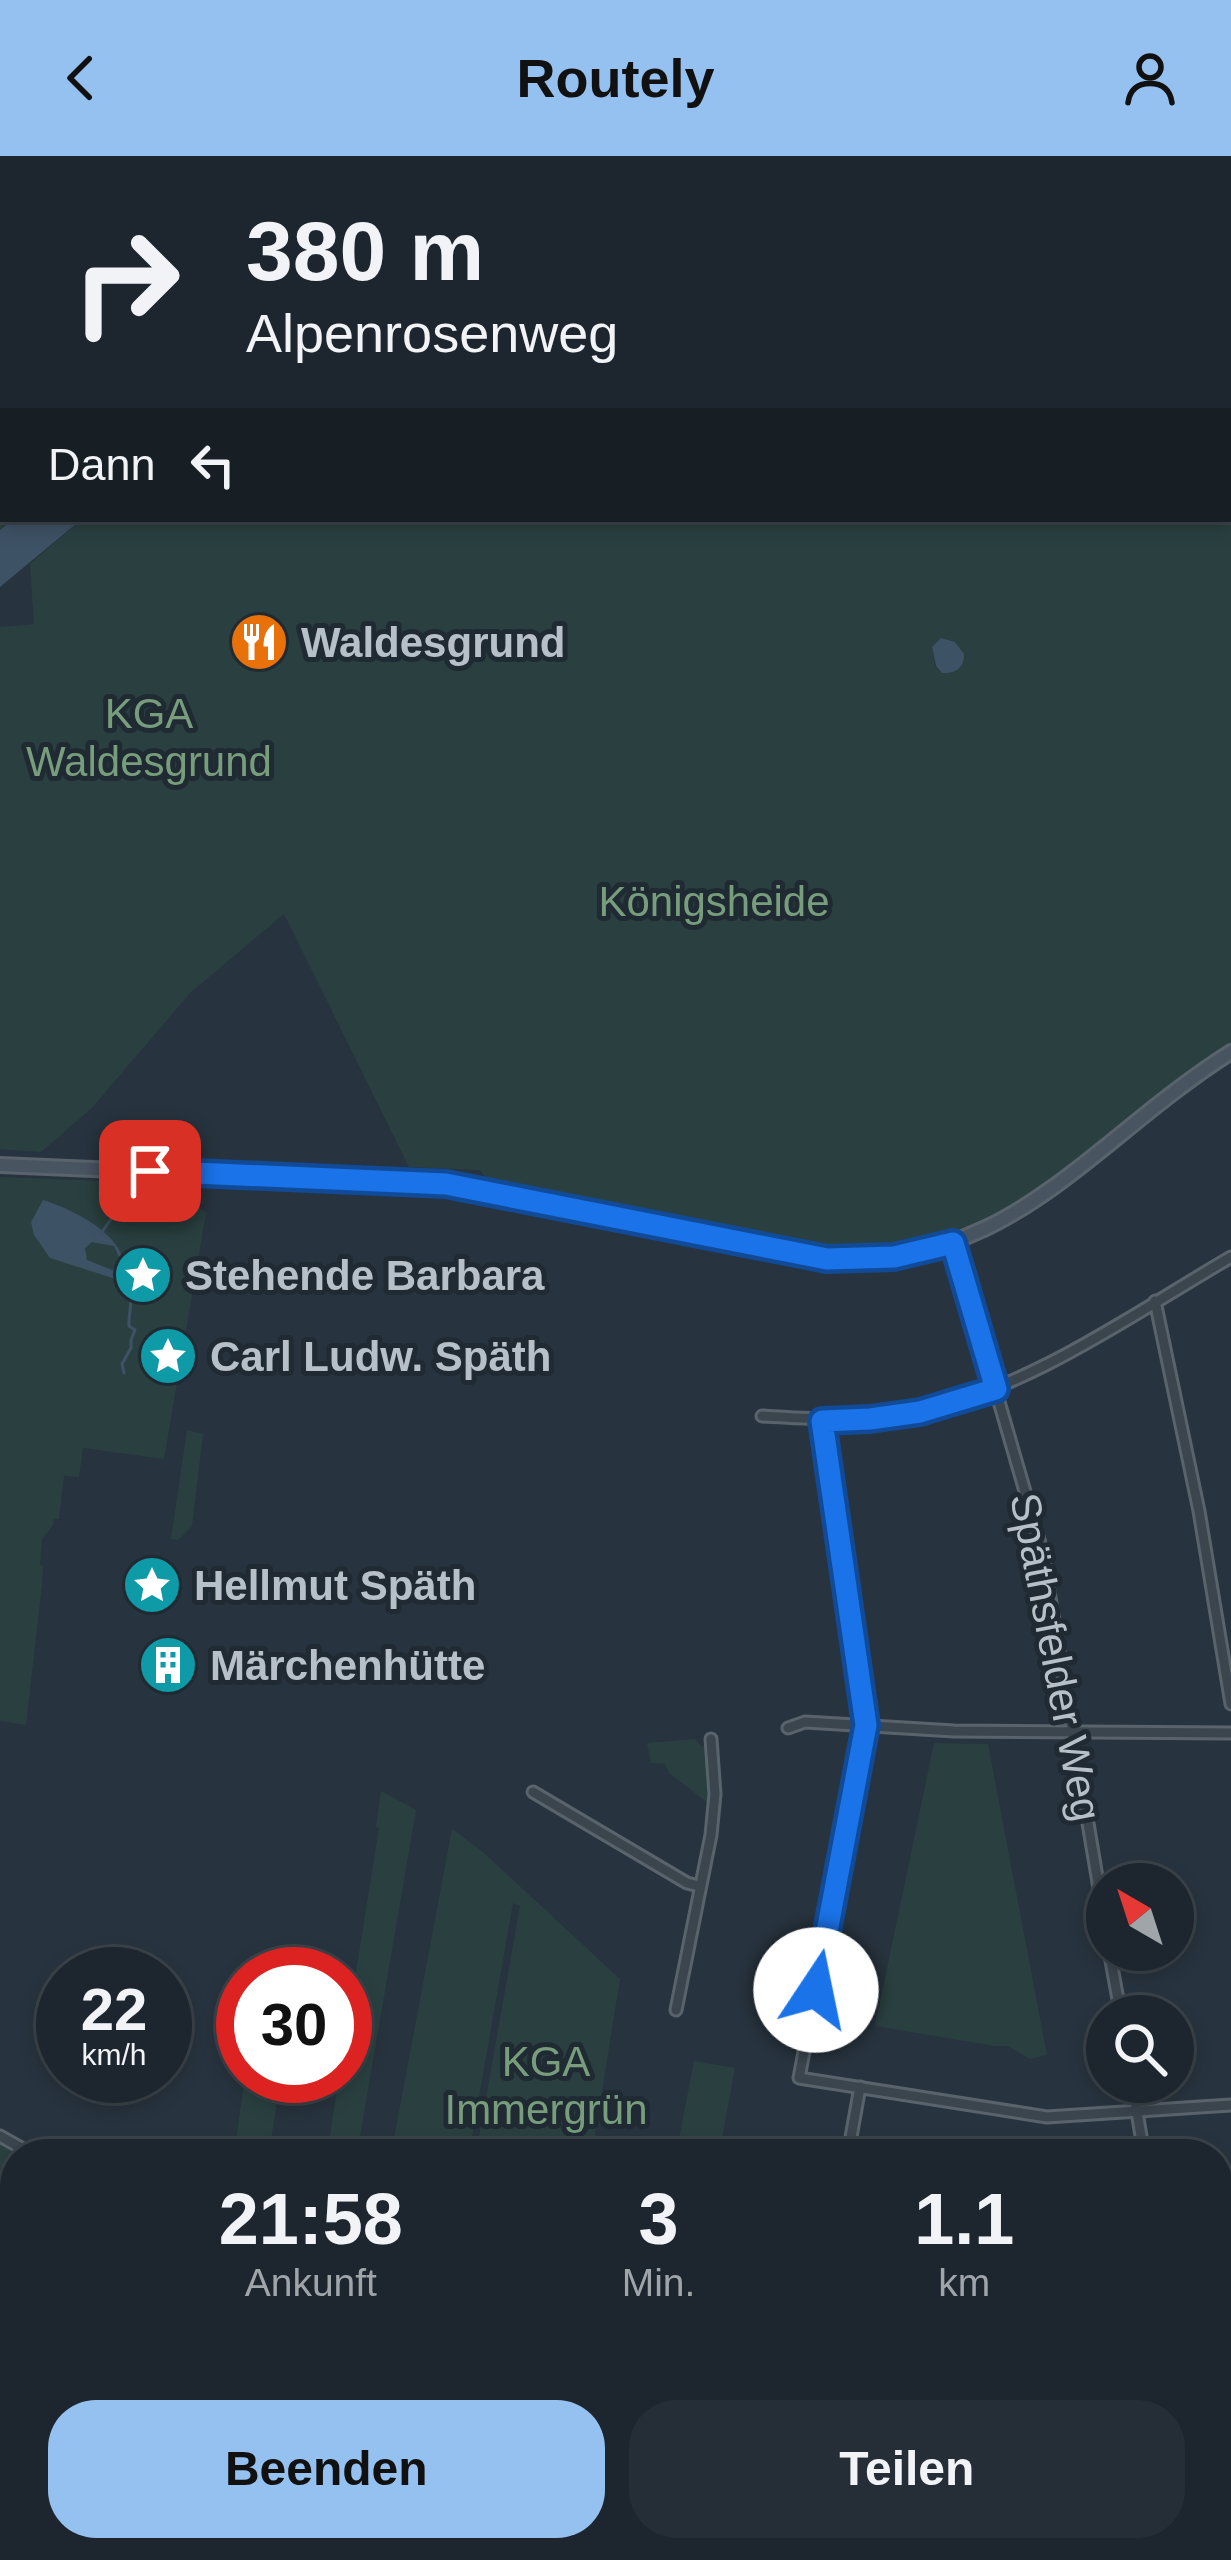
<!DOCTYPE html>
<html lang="de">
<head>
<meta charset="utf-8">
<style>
  :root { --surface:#1d262e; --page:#252e36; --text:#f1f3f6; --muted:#a0a5aa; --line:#3b434a; --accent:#95c1f0 }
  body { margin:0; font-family:Helvetica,sans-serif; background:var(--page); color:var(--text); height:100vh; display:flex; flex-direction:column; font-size:45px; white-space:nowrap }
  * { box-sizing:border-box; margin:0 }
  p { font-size:39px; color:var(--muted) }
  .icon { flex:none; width:66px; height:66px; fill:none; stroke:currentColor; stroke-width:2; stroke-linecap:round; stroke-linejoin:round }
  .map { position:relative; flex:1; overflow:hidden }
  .details { position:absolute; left:0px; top:1983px; width:1233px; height:423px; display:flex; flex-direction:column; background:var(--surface); border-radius:48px 48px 0 0; box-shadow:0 6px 18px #0003,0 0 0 3px var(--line) }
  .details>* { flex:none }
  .top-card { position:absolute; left:0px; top:0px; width:1233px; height:366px; box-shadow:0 6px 18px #0003,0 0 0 3px var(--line); background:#1d262e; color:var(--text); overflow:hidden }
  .needle { width:78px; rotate:321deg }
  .fabs { position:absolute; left:1086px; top:1707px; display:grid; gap:24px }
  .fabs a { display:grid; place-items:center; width:108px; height:108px; border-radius:50%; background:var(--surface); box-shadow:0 6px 18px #0003,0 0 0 3px var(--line); font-size:60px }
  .speed { position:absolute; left:36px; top:1791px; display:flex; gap:24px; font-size:60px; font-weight:700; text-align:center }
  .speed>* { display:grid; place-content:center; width:156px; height:156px; border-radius:50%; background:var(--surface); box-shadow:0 6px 18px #0003,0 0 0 3px var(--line); line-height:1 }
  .speed small { font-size:30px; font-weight:400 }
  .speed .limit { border:18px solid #d22; background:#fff; color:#111 }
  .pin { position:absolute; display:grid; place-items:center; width:102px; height:102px; color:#fff; margin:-51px; border-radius:24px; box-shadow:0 6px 18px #0006 }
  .me { position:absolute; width:132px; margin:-66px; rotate:11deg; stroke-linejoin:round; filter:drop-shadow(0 0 9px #0008) }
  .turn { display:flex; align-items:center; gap:42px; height:252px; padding:0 48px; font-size:54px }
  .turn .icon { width:156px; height:156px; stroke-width:2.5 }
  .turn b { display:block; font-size:84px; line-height:102px }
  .then { display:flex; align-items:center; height:114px; padding:0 48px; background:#0003; gap:24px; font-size:45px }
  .eta { display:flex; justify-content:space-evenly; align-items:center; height:204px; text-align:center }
  .eta b { font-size:72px; font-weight:600; line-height:84px }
  .action { display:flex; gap:24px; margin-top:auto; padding:24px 48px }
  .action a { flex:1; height:138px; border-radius:48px; background:var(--accent); color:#111; font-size:48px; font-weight:600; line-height:138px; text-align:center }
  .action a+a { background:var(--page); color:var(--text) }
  header { display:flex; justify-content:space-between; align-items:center; height:156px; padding:0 48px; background:var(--accent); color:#111; font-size:54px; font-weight:600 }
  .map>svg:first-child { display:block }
  .green { fill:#2a4040; fill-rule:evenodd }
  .water { fill:#3e5265; fill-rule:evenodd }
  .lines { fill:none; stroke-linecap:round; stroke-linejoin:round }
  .stream { stroke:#3e5265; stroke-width:3 }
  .street-casing { stroke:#59636c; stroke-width:15 }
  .secondary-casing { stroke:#59636c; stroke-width:18 }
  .street { stroke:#3b454e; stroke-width:9 }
  .secondary { stroke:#495461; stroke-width:12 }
  .route-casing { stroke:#114b97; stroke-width:30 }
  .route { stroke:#1a73e8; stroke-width:21 }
  .labels { text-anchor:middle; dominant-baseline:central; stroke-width:10; stroke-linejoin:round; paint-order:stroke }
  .poi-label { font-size:42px; font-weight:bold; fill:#b7c0c9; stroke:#202a33; text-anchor:start }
  .park-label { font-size:42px; fill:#779d7d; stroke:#202a33 }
  .street-label { font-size:42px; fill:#b7c0c9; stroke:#202a33 }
</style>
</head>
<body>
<header><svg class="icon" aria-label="back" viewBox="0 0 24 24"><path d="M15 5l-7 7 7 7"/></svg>Routely<svg class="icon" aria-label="person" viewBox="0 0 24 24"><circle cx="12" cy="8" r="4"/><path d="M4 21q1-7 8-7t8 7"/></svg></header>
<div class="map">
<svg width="1231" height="2404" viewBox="0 0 1231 2404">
  <rect width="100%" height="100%" fill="#27333e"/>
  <!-- green -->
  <g class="green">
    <polygon points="67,0 315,0 313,3 65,3"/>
    <path d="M396 0H1231V889L1206 905 1024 1045 961 1078 907 1093 825 1097 491 1030 480 1014 409 1011 284 758 191 836 92 952 41 996 0 993V471L34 468 30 408 82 363H1230V3H394ZM941 482 955 486 964 498C965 513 954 515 942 517L935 510 932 491Z"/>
    <polygon points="3,74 3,363 14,363 0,374 0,77"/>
    <polygon points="0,1021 185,1028 192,1045 206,1057 164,1303 83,1292 79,1321 64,1320 59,1363 54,1363 53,1369 42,1383 40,1409 43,1410 42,1429 26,1569 0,1565"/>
    <polygon points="187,1274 203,1278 192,1370 178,1384 171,1383"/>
    <polygon points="695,1583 701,1590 708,1591 708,1647 669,1617 665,1608 651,1607 647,1587"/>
    <polygon points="934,1587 988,1588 1047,1899 1030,1903 1008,1890 994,1890 875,1870"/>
    <polygon points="381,1635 416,1654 357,1998 327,1998 339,1920 345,1920 345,1885 379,1672 376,1671"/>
    <polygon points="452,1673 483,1696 620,1823 592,1998 556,1993 555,1998 476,1998 520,1750 513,1747 469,1998 391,1998"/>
    <polygon points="694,1905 735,1912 719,1998 676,1998"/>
    <polygon points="245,1920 281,1920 270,1990 236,1985"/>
    <polygon points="0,1987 24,1998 15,1998 15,2199 0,2193"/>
    <polygon points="15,2297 15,2391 618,2391 612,2404 0,2404 0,2332"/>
    <polygon points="747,2391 896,2391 890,2404 740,2404"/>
  </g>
  <!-- water -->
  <g class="water">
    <polygon points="14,363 82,363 0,431 0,374"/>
    <path d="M941 482 955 486 964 498C965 512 954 518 942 517L936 510 932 491Z"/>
    <path d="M43 1044C71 1053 129 1079 124 1117L116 1123 50 1102 34 1079 31 1066ZM92 1086 114 1090 121 1105 120 1112 112 1114 87 1104 85 1092Z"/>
  </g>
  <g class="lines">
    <!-- stream -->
    <g class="stream">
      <polyline points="102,1076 126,1042"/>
      <path d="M121 1121C138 1135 128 1152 129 1170L135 1174 131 1184V1192L122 1208 124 1217"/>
    </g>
    <!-- street casing -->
    <g class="street-casing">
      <g id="street">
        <polyline points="953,1087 1042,1394 1107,1780"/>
        <polyline points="1155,1145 1199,1355 1231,1548"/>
        <path d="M762 1260C815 1263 866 1267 918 1256 1031 1232 1133 1158 1231 1101"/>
        <polyline points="822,1265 866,1569 799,1922 1047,1961 1231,1949"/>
        <polyline points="788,1572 805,1566 954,1575 1231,1577"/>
        <polyline points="533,1636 687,1727 699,1730"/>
        <polyline points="1109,1794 1121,1860"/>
        <polyline points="676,1854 711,1679 715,1638 711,1583"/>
        <polyline points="1132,1926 1144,1998"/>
        <polyline points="0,1980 32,1998"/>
        <polyline points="848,1998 860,1931"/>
        <polyline points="1218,2116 1231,2115"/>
        <polyline points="1211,2391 1213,2404"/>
      </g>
    </g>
    <!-- secondary casing -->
    <g class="secondary-casing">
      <g id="secondary">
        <polyline points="14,3 20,0"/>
        <polyline points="0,11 3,9"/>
        <path d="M0 1009 445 1028 807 1100C1005 1123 1083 990 1231 896"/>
      </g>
    </g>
    <!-- street -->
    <use href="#street" class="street"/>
    <!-- secondary -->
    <use href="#secondary" class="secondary"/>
  </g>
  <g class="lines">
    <!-- route casing -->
    <g class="route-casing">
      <polyline id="route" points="150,1015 446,1028 827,1103 894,1101 953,1087 996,1233 920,1256 870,1263 822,1265 866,1569 816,1834"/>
    </g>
    <!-- route -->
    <use href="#route" class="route"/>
  </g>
  <!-- icons -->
  <defs>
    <g id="restaurant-disc" transform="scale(3)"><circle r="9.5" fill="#e8710a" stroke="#202a33"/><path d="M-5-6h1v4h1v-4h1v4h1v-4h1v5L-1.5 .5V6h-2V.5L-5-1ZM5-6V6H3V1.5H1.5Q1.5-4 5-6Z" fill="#fff"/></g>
    <g id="sight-disc" transform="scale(3)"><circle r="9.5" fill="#0f9aa8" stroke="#202a33"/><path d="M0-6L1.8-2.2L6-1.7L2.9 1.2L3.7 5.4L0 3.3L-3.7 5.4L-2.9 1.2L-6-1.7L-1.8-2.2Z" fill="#fff"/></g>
    <g id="building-disc" transform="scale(3)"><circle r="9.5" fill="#0f9aa8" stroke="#202a33"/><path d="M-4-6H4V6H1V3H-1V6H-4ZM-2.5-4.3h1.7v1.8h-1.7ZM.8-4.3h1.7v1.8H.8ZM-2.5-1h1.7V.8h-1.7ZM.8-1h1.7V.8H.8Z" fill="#fff"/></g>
  </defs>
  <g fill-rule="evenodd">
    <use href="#restaurant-disc" x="259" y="486"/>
    <use href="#sight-disc" x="143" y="1119"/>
    <use href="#sight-disc" x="168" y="1200"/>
    <use href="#sight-disc" x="152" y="1429"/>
    <use href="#building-disc" x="168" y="1509"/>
  </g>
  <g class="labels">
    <!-- poi labels -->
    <g class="poi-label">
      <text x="301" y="486">Waldesgrund</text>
      <text x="185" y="1119">Stehende Barbara</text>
      <text x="210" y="1200">Carl Ludw. Späth</text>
      <text x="194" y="1429">Hellmut Späth</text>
      <text x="210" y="1509">Märchenhütte</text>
    </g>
    <!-- park labels -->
    <g class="park-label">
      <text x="149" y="557">KGA<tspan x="149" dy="48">Waldesgrund</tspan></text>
      <text x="714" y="745">Königsheide</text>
      <text x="546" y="1905">KGA<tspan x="546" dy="48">Immergrün</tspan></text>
    </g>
    <!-- street labels -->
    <g class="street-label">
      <text transform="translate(1056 1501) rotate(79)">Späthsfelder Weg</text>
    </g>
  </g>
</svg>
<div class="fabs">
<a><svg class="needle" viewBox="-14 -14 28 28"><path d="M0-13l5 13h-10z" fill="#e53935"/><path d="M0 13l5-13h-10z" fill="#a0a5aa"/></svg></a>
<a><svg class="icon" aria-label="search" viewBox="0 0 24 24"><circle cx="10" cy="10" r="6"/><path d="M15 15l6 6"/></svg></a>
</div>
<div class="speed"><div>22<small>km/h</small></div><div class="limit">30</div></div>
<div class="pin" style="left:150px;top:1015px;background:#d93025"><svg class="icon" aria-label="arrive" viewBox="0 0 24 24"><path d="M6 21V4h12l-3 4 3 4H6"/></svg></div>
<svg class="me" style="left:816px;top:1834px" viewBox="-20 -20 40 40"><circle r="19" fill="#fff"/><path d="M0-13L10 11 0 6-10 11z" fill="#1a73e8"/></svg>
<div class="top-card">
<div class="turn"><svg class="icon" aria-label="right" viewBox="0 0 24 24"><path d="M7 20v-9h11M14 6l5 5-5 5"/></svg><div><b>380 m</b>Alpenrosenweg</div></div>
<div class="then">Dann<svg class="icon" aria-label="left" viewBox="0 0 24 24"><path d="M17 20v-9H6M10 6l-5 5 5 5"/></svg></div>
</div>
<section class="details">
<div class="eta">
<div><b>21:58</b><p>Ankunft</p></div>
<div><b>3</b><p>Min.</p></div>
<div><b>1.1</b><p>km</p></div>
</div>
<div class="action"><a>Beenden</a><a>Teilen</a></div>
</section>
</div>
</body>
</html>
